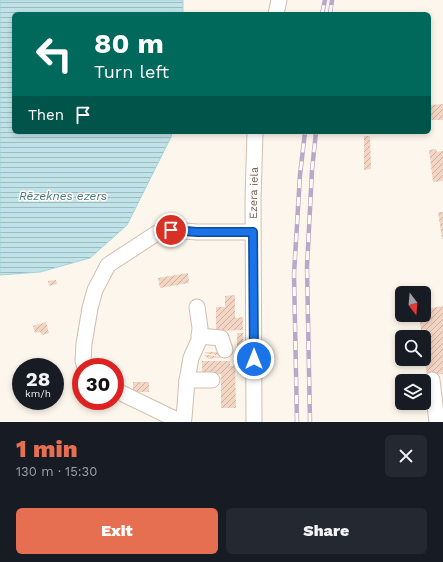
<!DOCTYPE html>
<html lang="en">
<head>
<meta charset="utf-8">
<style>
  :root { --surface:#171b24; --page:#242831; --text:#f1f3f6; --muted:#9ea1a6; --accent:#e76f51 }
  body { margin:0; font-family:"Work Sans",sans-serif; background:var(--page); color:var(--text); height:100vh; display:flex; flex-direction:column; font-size:15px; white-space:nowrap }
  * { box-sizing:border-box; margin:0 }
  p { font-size:13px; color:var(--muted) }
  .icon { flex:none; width:22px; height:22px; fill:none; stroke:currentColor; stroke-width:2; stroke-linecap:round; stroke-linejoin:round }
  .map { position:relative; height:422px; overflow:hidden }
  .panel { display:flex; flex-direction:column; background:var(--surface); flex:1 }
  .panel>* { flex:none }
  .top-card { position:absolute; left:12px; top:12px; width:419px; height:122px; border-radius:6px; box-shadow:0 2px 6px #0003; background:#00695c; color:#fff; overflow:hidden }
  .needle { width:26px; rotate:164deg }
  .controls { position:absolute; left:395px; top:286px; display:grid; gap:8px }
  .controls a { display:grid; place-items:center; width:36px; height:36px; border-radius:6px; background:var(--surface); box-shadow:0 2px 6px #0003; font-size:20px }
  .speed { position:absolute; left:12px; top:358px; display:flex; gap:8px; font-size:20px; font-weight:700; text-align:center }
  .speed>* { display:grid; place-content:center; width:52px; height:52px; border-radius:50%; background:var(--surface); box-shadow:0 2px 6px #0003; line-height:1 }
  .speed small { font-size:10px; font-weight:400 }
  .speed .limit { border:6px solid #d22; background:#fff; color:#111 }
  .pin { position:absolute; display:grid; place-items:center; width:34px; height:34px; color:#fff; margin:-17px; border:2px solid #fff; border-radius:50%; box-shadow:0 1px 4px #0007 }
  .me { position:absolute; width:44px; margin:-22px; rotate:0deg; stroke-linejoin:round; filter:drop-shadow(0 0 3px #0008) }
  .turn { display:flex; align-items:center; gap:14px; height:84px; padding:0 16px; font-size:18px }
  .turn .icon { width:52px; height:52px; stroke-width:2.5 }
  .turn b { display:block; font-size:28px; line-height:34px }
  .then { display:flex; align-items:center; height:38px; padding:0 16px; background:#0003; gap:8px; font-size:15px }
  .round { display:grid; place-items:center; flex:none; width:42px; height:42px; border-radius:6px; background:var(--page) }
  .summary { display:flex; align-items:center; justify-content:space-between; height:68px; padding:0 16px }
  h1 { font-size:24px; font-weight:800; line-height:30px; color:var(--accent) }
  .primary-button { display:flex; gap:8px; margin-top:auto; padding:8px 16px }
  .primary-button a { flex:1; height:46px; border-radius:6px; background:var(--accent); color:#fff; font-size:16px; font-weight:800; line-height:46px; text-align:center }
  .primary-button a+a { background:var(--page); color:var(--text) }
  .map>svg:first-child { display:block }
  .water { fill:url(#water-rules); stroke:#a5d3da }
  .building { fill:url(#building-hatch) }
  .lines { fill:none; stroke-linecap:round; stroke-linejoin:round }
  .minor-casing { stroke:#d1beb0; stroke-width:17 }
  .minor { stroke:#fff; stroke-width:15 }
  .rail-casing { stroke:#b9a8c9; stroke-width:4.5 }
  .rail { stroke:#fffaf3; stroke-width:3; stroke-dasharray:9; stroke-linecap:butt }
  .route-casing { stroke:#114b97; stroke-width:10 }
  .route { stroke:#1a73e8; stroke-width:7 }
  .labels { text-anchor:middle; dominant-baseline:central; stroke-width:3; stroke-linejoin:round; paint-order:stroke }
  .street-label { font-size:11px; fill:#7a5c4d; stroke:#fffaf3 }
  .water-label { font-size:12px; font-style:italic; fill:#437c86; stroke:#fffaf3 }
</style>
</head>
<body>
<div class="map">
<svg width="443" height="422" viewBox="0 0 443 422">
  <defs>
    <pattern id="water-rules" width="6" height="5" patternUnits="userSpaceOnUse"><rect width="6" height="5" fill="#bfe3e8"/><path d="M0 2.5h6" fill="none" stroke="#a0bbbe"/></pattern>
    <pattern id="building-hatch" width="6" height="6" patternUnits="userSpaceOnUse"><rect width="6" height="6" fill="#f3d5c3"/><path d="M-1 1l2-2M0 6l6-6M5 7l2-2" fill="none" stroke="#cab0a1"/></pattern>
  </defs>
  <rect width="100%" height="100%" fill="#fdf6ec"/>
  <!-- water -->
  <polygon class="water" points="0,0 183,0 183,14 14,14 14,132 172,132 171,137 127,225 90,258 40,272 0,275"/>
  <!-- building -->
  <g class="building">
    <polygon points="443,104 443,120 429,120 429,105"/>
    <polygon points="364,136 370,136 371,169 364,170"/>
    <polygon points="436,149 437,152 443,151 443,181 433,182 429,150"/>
    <polygon points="438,212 443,212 443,239 442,239"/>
    <polygon points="188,273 189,283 160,288 158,278"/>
    <polygon points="56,280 57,284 49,286 48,281"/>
    <polygon points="235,295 235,318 243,317 243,330 216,331 216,307 225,307 225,296"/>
    <polygon points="443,306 443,374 427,376 424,354 424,337 422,337 419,315 424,315 424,309"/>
    <polygon points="46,322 49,333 42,335 40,332 35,333 33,326"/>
    <rect x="237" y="333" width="6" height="30"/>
    <polygon points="207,352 217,352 221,354 222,356 204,353"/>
    <polygon points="204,355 208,355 222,357 209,359"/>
    <polygon points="31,361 33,367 21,367 21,371 19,367 18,367"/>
    <polygon points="202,361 230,361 230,366 235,366 236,408 221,408 221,374 202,374"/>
    <polygon points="19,372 21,376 21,386 18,387 12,375"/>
    <rect x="133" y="382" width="16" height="10"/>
  </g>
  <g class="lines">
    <!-- minor casing -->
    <g class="minor-casing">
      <g id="minor">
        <polyline points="276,14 279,0"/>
        <polyline points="199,336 221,338 225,350"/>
        <polyline points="85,367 83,361 84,344 90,308 95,290 108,265 157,233 171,230 197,232 253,232"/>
        <polyline points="187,380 212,380"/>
        <polyline points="432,380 437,422"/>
        <polyline points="115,390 181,422"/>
        <polyline points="183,422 184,418 187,380 191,358 199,340 200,328 197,307"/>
        <path id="s1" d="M254 422 253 200 255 132"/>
      </g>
    </g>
    <!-- minor -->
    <use href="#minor" class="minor"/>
    <!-- rail casing -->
    <g class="rail-casing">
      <g id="rail">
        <polyline points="322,14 325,0"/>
        <polyline points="330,14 332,0"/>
        <polyline points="297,422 294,274 300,175 305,132"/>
        <polyline points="310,422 307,267 312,170 316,132"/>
      </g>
    </g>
    <!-- rail -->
    <use href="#rail" class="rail"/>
  </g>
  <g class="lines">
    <!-- route casing -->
    <g class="route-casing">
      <polyline id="route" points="171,230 197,232 253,232 254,359"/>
    </g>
    <!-- route -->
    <use href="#route" class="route"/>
  </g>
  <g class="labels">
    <!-- street labels -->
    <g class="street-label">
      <text stroke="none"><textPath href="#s1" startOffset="229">Ezera iela</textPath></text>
    </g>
    <!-- water labels -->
    <g class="water-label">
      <text x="63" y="196">Rēzeknes ezers</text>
    </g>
  </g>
</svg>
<div class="controls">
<a><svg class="needle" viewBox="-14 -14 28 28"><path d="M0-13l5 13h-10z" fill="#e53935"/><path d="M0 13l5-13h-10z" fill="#9ea1a6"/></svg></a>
<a><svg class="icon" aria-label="search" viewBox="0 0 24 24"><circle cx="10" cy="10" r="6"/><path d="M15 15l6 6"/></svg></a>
<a><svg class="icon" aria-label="layers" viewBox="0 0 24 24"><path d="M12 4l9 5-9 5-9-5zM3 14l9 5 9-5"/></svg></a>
</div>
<div class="speed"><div>28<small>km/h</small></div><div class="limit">30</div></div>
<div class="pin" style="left:171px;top:230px;background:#d93025"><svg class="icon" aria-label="arrive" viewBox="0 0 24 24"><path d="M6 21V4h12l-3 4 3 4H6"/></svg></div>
<svg class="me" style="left:254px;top:359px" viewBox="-20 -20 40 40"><circle r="17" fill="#1a73e8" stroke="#fff" stroke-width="3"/><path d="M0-11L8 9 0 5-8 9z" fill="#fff"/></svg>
<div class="top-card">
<div class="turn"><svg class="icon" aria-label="left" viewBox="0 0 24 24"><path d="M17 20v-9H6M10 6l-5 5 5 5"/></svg><div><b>80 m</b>Turn left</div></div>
<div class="then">Then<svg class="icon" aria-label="arrive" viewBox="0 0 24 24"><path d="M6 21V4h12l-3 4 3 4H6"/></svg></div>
</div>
</div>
<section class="panel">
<div class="summary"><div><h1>1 min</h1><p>130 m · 15:30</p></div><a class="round"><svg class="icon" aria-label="close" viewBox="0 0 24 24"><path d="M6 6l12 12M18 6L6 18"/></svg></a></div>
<div class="primary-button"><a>Exit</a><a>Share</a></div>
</section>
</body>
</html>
